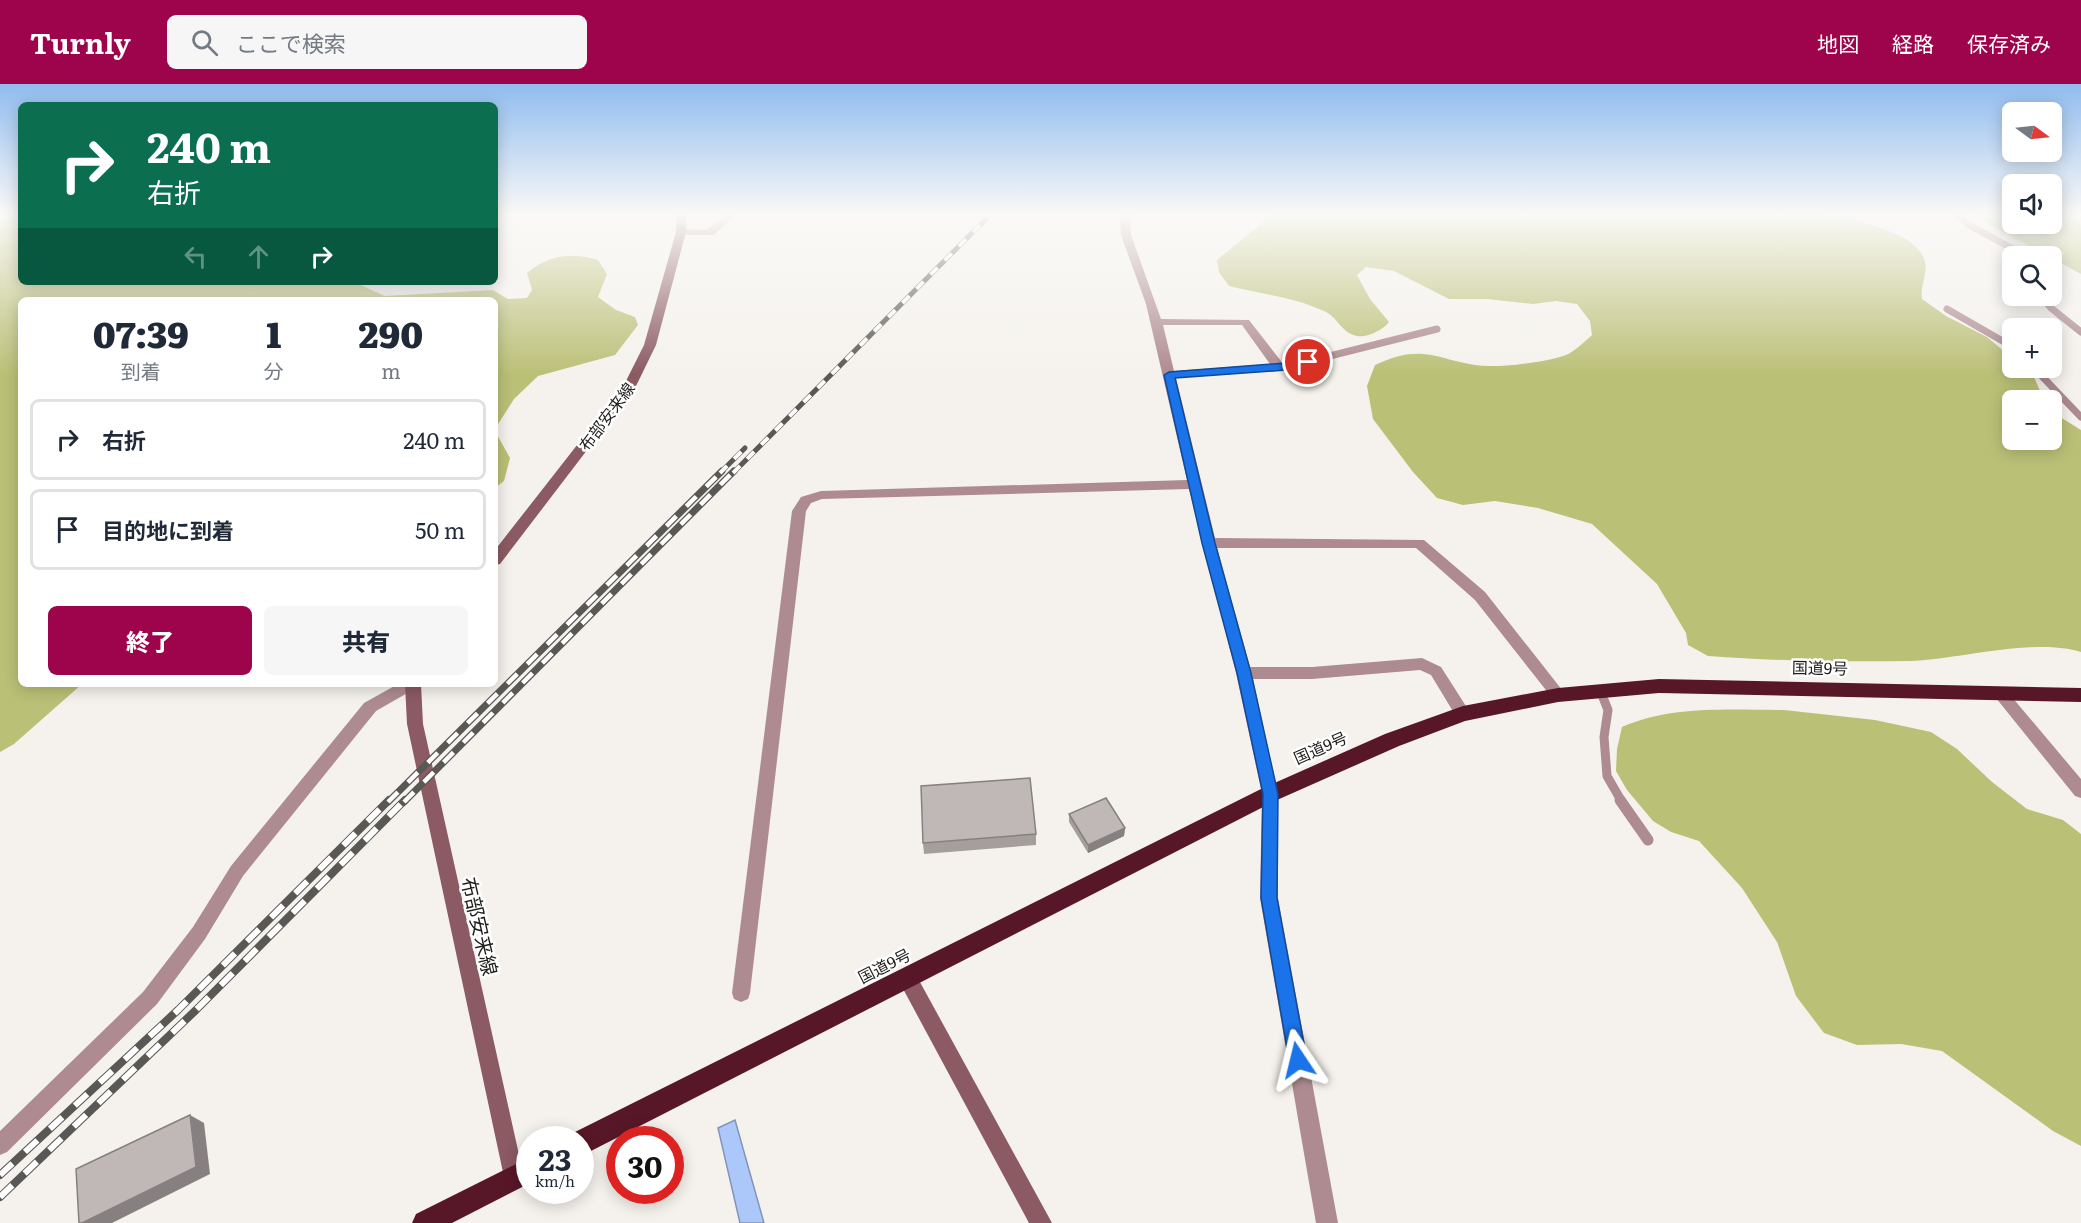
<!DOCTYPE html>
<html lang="ja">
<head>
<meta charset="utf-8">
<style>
  :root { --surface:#fff; --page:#f6f6f7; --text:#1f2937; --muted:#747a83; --line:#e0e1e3; --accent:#9e044c }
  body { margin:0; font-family:Literata,"Noto Sans JP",serif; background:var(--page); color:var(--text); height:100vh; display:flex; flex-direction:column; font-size:22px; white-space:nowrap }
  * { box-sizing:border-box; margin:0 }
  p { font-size:20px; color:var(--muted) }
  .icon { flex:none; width:33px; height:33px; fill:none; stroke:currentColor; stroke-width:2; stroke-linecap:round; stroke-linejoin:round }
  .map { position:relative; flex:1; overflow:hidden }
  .drawer { position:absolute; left:18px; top:213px; width:480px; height:390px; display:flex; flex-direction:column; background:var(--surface); border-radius:9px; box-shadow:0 3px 15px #0003 }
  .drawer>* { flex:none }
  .top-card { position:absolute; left:18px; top:18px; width:480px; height:183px; border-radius:9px; box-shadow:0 3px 15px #0003; background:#0b6e4f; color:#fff; overflow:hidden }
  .needle { width:39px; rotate:105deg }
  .controls { position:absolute; left:2002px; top:18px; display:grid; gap:12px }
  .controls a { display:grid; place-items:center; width:60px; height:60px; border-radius:9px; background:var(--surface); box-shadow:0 3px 15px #0003; font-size:30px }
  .speed { position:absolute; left:516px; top:1042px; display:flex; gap:12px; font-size:30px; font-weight:700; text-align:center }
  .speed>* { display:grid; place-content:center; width:78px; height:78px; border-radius:50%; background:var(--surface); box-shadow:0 3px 15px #0003; line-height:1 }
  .speed small { font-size:15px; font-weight:400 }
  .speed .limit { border:9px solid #d22; background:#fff; color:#111 }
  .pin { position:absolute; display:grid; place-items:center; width:51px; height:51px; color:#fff; margin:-26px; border:3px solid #fff; border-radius:50%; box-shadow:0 2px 6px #0007 }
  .me { position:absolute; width:66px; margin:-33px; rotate:350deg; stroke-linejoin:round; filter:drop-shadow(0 0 4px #0008) }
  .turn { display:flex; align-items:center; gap:21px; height:126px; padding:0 30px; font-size:27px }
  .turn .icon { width:78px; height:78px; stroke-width:2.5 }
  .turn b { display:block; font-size:42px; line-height:51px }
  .lanes { display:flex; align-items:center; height:57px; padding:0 30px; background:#0003; justify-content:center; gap:30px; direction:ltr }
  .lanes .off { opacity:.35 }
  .eta { display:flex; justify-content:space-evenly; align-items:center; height:102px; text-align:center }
  .eta b { font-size:36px; font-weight:800; line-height:42px }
  .primary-button { display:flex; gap:12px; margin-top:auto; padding:12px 30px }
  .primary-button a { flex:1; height:69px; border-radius:9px; background:var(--accent); color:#fff; font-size:24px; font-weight:800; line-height:69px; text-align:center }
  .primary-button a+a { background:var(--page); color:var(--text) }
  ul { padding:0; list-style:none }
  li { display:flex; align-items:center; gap:18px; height:81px; margin:0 12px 9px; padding:0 18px; border:3px solid var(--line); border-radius:9px }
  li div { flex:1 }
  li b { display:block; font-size:22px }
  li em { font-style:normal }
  header { display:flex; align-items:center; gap:36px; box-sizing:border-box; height:84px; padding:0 30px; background:var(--accent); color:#fff }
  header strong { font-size:28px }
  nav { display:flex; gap:33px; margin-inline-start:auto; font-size:21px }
  .search { width:420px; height:54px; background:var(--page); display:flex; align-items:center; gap:15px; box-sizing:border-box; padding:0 21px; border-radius:9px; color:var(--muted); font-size:22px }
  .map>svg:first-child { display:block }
  .forest { fill:#bbc077 }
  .water { fill:#acc8fa; stroke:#8295b7; stroke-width:1.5 }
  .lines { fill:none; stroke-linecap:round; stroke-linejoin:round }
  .lane-far2 { stroke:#ae8b91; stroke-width:7 }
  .lane-far1 { stroke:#ae8b91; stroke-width:9 }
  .lane { stroke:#ae8b91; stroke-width:11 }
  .street { fill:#ae8b91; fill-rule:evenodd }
  .secondary { fill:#8b5a62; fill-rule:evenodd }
  .highway { fill:#581728; fill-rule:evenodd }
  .rail-far2-casing { stroke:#5a5855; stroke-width:5 }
  .rail-far1-casing { stroke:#5a5855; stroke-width:7 }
  .rail-casing { stroke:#5a5855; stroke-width:8 }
  .rail-far2 { stroke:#fff; stroke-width:4; stroke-dasharray:10; stroke-linecap:butt }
  .rail-far1 { stroke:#fff; stroke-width:4.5; stroke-dasharray:14; stroke-linecap:butt }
  .rail { stroke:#fff; stroke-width:6; stroke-dasharray:17; stroke-linecap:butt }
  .wall { fill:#a49e9d }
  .shaded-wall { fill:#868180 }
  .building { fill:#bfb8b7; stroke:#868180; stroke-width:1.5 }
  .route { fill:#1a73e8; stroke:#114b97; stroke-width:1.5 }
  .labels { text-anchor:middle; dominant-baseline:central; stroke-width:5; stroke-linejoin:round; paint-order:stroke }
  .street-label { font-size:16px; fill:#1f1e1c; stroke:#fff }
  .near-street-label { font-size:20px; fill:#1f1e1c; stroke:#fff }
</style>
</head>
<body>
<header>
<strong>Turnly</strong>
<div class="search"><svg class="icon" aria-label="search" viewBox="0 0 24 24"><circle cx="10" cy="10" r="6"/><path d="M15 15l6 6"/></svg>ここで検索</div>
<nav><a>地図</a><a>経路</a><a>保存済み</a></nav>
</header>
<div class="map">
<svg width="2081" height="1139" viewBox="0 0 2081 1139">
  <rect width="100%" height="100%" fill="#f5f2ed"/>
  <!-- forest -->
  <g class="forest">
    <path d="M0 131H21V198H354L385 212 493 206 508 215 527 214 532 206 527 189C549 171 571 168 598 176L607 190 598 213 616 226 635 233 638 241 615 271 538 292 514 315 495 345V216H21V600H82L14 660 0 668Z"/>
    <path d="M1272 131H1828C1855 137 1918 147 1925 178 1928 189 1920 202 1922 215L1946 232 1987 253 2013 275V284H2023L2034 293 2044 316H2013V356H2052V328L2081 346V568C2034 553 1958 576 1909 577 1842 578 1774 577 1708 572L1688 561 1686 549 1657 500 1592 440 1538 424 1495 417 1463 421 1437 414 1413 388 1373 335 1367 302 1375 281C1427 256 1441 280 1488 282 1504 283 1557 277 1570 269 1578 264 1585 257 1592 251L1590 237 1577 220 1556 217 1533 220 1487 215H1449L1394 187 1366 183 1357 191 1370 215 1389 238C1383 246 1367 254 1357 252 1341 249 1338 233 1324 227 1294 213 1261 210 1229 202L1219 188 1217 176Z"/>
    <polygon points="1972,131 2013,131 2013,140 2052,140 2052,131 2081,131 2081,190"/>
    <polygon points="495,347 510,374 504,397 495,404"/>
    <path d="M1784 626 1875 636 1931 648 1957 665 1992 698 2027 725 2063 736 2081 750V1062L2053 1047 1942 967 1901 960 1857 961 1824 949 1796 912 1777 858 1742 804 1699 757 1671 748 1653 737 1627 706 1616 687 1617 665 1622 643C1672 621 1731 626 1784 626Z"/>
  </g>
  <!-- water -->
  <polygon class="water" points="735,1036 764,1139 740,1139 718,1044"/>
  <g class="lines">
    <!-- lane-far2 -->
    <g class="lane-far2">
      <polyline points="1958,131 1971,142 2026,172"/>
      <polyline points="2041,212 2051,224 2081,248"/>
      <polyline points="1947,225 2013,263"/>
      <polyline points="1286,283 1437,245"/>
      <polyline points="2034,284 2081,333"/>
    </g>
    <!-- lane-far1 -->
    <polyline class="lane-far1" points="1600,606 1608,626 1604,653 1607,692 1622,718"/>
    <!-- lane -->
    <polyline class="lane" points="1620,716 1648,756"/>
    <!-- street -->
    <g class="street">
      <polygon points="724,131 735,131 714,151 681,151 676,148 681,145 707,146"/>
      <path d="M1120 131H1130L1131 151 1161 235 1249 236 1281 277 1282 283 1276 287 1176 294 1215 454 1424 456 1485 508 1566 611 1563 615H1553L1475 516 1416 464H1217L1250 583H1312L1422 574 1441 583 1471 630 1469 634H1457L1431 591 1420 586 1312 595H1253L1278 710V814L1338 1139H1316L1260 814 1262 710 1236 589 1189 405 822 415 811 419 806 427 750 909 748 915 741 918 734 915 732 909 792 427 801 413 821 407 1187 396 1146 220 1121 151ZM1163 241H1242L1270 280 1174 287Z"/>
      <polygon points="398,600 419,600 416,604 376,627 243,792 205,855 157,920 7,1068 0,1071 0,1047 143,908 193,843 231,782 364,619"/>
      <polygon points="2001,604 2006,606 2081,695 2081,714 2075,712 1996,614 1993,610 1996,606"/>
    </g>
    <!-- secondary -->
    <g class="secondary">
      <polygon points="677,131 687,131 686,148 656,261 636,302 500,480 495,481 495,466 624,301 644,261 676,148"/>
      <polygon points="405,600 421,600 423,640 524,1093 521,1100 514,1103 507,1100 504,1093 407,640"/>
      <polygon points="908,886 915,889 1052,1139 1029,1139 901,901 899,895 901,889"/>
    </g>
    <!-- highway -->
    <g class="highway">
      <polygon points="1659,595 2081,604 2081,618 1659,609 1558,618 1465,637 1399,662 1277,716 589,1068 580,1071 580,1056 569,1056 571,1050 1263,704 1385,650 1463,622 1558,604"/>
      <polygon points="530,1073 530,1099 452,1139 412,1139 416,1130"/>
    </g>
    <!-- rail-far2 casing -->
    <g class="rail-far2-casing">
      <g id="rail-far2">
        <polyline points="720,389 745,364"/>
        <polyline points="733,389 990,131"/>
      </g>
    </g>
    <!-- rail-far1 casing -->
    <g class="rail-far1-casing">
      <g id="rail-far1">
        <polyline points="388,718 722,387"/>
        <polyline points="404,718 734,387"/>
      </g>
    </g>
    <!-- rail casing -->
    <g class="rail-casing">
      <g id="rail">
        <polyline points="0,1091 178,926 389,716"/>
        <polyline points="0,1113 196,926 405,716"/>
      </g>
    </g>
    <!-- rail-far2 -->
    <use href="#rail-far2" class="rail-far2"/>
    <!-- rail-far1 -->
    <use href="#rail-far1" class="rail-far1"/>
    <!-- rail -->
    <use href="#rail" class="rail"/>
  </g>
  <!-- wall -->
  <g class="wall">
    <polygon points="1069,730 1125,744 1124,752 1088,769 1069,738"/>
    <polygon points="1036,750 1036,761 924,770 923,759"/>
  </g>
  <!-- shaded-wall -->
  <g class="shaded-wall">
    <polygon points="1125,744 1124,752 1088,769 1088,761"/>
    <polygon points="190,1031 204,1039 210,1090 112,1139 82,1139"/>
  </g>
  <!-- building -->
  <g class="building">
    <polygon points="1030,694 1036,750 923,759 921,702"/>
    <polygon points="1106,714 1125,744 1088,761 1069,730"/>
    <polygon points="190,1031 196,1083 82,1139 79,1139 76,1085"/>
  </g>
  <!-- sky -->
  <linearGradient id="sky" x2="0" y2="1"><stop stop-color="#90bcef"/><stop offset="0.45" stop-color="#faf9f7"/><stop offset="1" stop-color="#faf9f7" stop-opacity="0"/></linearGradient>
  <rect width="2081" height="290" fill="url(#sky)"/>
  <!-- route -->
  <polygon class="route" points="1308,274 1312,275 1312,280 1286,286 1175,294 1215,459 1251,589 1278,710 1277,814 1307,976 1304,983 1298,985 1292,983 1289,976 1261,814 1263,710 1237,589 1202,459 1164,291 1169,288 1286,279"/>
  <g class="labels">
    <!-- street labels -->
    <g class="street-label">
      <text transform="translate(606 332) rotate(-53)">布部安来線</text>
      <text transform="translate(1820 583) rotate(1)">国道9号</text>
      <text transform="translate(1320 663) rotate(-24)">国道9号</text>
      <text transform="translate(884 881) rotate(-27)">国道9号</text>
    </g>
    <!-- near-street labels -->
    <g class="near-street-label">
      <text transform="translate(481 842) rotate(77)">布部安来線</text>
    </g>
  </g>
</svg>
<div class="controls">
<a><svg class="needle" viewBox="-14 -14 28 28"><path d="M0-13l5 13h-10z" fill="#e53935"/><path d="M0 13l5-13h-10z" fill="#747a83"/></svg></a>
<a><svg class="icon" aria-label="sound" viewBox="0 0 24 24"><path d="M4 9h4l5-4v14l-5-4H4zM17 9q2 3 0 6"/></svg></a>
<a><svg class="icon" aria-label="search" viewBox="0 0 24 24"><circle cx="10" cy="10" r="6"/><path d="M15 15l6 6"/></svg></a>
<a>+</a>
<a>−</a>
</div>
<div class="speed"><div>23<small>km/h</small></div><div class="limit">30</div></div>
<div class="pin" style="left:1308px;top:278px;background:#d93025"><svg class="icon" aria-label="arrive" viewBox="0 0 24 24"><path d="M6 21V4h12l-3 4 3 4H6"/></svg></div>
<svg class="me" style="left:1298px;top:976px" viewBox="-20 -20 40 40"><path d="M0-17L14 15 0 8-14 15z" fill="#1a73e8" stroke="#fff" stroke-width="4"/></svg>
<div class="top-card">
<div class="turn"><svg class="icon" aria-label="right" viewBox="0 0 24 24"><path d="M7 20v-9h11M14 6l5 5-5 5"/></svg><div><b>240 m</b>右折</div></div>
<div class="lanes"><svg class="icon off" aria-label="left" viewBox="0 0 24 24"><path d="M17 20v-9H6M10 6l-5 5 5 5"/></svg><svg class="icon off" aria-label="ahead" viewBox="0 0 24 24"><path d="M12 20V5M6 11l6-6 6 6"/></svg><svg class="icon" aria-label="right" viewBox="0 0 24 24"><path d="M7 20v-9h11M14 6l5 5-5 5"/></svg></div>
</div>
<section class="drawer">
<div class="eta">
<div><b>07:39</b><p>到着</p></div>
<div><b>1</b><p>分</p></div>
<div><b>290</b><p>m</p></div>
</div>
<ul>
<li><svg class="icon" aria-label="right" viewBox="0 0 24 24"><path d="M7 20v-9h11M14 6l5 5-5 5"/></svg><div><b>右折</b></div><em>240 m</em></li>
<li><svg class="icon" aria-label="arrive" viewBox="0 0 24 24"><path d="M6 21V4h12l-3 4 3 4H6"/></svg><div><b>目的地に到着</b></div><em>50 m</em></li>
</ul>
<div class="primary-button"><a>終了</a><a>共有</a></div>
</section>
</div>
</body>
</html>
